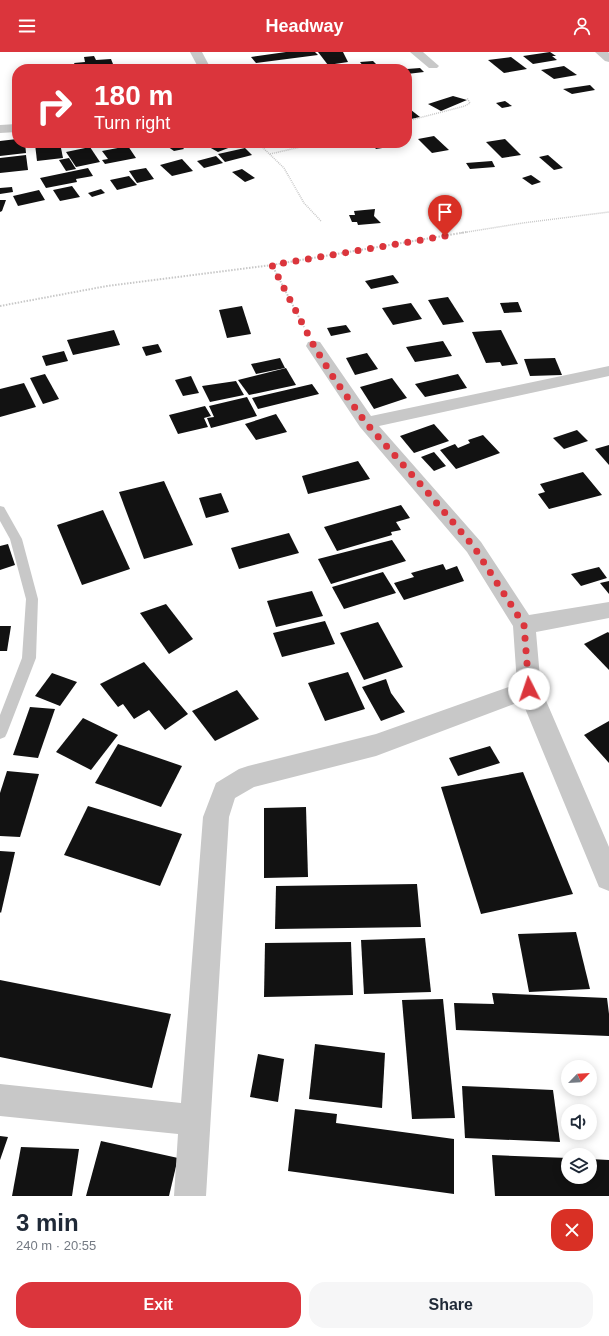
<!DOCTYPE html>
<html lang="en">
<head>
<meta charset="utf-8">
<style>
  :root { --surface:#fff; --page:#f6f6f7; --text:#1f2937; --muted:#747a83; --accent:#db353c }
  body { margin:0; font-family:Arial,sans-serif; background:var(--page); color:var(--text); height:100vh; display:flex; flex-direction:column; font-size:15px; white-space:nowrap }
  * { box-sizing:border-box; margin:0 }
  p { font-size:13px; color:var(--muted) }
  .icon { flex:none; width:22px; height:22px; fill:none; stroke:currentColor; stroke-width:2; stroke-linecap:round; stroke-linejoin:round }
  .map { position:relative; height:1144px; overflow:hidden }
  .sheet { display:flex; flex-direction:column; background:var(--surface); flex:1 }
  .sheet>* { flex:none }
  .banner { position:absolute; left:12px; top:12px; width:400px; height:84px; border-radius:16px; box-shadow:0 2px 10px #0003; background:#db353c; color:#fff; overflow:hidden }
  .needle { width:26px; rotate:65deg }
  .buttons { position:absolute; left:561px; top:1008px; display:grid; gap:8px }
  .buttons a { display:grid; place-items:center; width:36px; height:36px; border-radius:50%; background:var(--surface); box-shadow:0 2px 10px #0003; font-size:20px }
  .pin { position:absolute; display:grid; place-items:center; width:34px; height:34px; color:#fff; margin:-41px -17px; border-radius:50% 50% 50% 0; rotate:-45deg; box-shadow:0 0 4px #0007 }
  .pin .icon { rotate:45deg }
  .me { position:absolute; width:44px; margin:-22px; rotate:356deg; stroke-linejoin:round; filter:drop-shadow(0 0 3px #0008) }
  .turn { display:flex; align-items:center; gap:14px; height:84px; padding:0 16px; font-size:18px }
  .turn .icon { width:52px; height:52px; stroke-width:2.5 }
  .turn b { display:block; font-size:28px; line-height:34px }
  .round { display:grid; place-items:center; flex:none; width:42px; height:42px; border-radius:16px; background:var(--page) }
  .overview { display:flex; align-items:center; justify-content:space-between; height:68px; padding:0 16px }
  h1 { font-size:24px; font-weight:700; line-height:30px }
  .cta { display:flex; gap:8px; margin-top:auto; padding:8px 16px }
  .cta a { flex:1; height:46px; border-radius:16px; background:var(--accent); color:#fff; font-size:16px; font-weight:700; line-height:46px; text-align:center }
  .cta a+a { background:var(--page); color:var(--text) }
  header { display:flex; justify-content:space-between; align-items:center; height:52px; padding:0 16px; background:var(--accent); color:#fff; font-size:18px; font-weight:700 }
  .map>svg:first-child { display:block }
  .building { fill:#121212 }
  .lines { fill:none; stroke-linecap:round; stroke-linejoin:round }
  .path-far1 { stroke:#c8c8c8; stroke-width:1.5; stroke-dasharray:1 1; stroke-linecap:butt }
  .path { stroke:#c8c8c8; stroke-width:2; stroke-dasharray:1.5 1.5; stroke-linecap:butt }
  .lane { fill:#c8c8c8; fill-rule:evenodd }
  .street { fill:#c8c8c8; fill-rule:evenodd }
  .route { stroke:#db353c; stroke-width:7; stroke-dasharray:0 12.6 }
</style>
</head>
<body>
<header><svg class="icon" aria-label="menu" viewBox="0 0 24 24"><path d="M4 6h16M4 12h16M4 18h16"/></svg>Headway<svg class="icon" aria-label="person" viewBox="0 0 24 24"><circle cx="12" cy="8" r="4"/><path d="M4 21q1-7 8-7t8 7"/></svg></header>
<div class="map">
<svg width="609" height="1144" viewBox="0 0 609 1144">
  <rect width="100%" height="100%" fill="#fff"/>
  <!-- building -->
  <g class="building">
    <polygon points="286,0 315,0 318,3 256,11 251,5"/>
    <polygon points="318,0 343,0 348,10 328,13"/>
    <polygon points="550,0 556,4 552,4 557,8 533,12 523,4"/>
    <polygon points="94,4 96,8 111,7 115,17 77,17 74,11 85,10 84,5"/>
    <polygon points="511,5 527,17 504,21 488,8"/>
    <polygon points="373,9 376,12 363,14 360,10"/>
    <polygon points="354,13 356,16 363,15 364,17 334,17 333,14"/>
    <polygon points="564,14 577,23 554,27 541,18"/>
    <polygon points="420,16 424,20 407,22 407,17"/>
    <polygon points="590,33 595,38 572,42 563,37"/>
    <polygon points="453,44 467,48 441,59 428,52"/>
    <polygon points="505,49 512,54 502,56 496,51"/>
    <polygon points="411,58 420,65 407,68 407,59"/>
    <polygon points="434,84 449,98 432,101 418,87"/>
    <polygon points="17,87 17,91 25,91 26,101 0,104 0,89"/>
    <polygon points="505,87 521,103 502,106 486,90"/>
    <polygon points="49,91 60,91 63,106 37,109 35,92"/>
    <polygon points="67,91 86,91 86,92 68,95"/>
    <polygon points="169,91 179,91 184,97 174,99 164,92"/>
    <polygon points="219,91 241,91 218,100 209,95"/>
    <polygon points="371,91 392,91 395,94 376,97"/>
    <polygon points="128,94 136,106 105,112 102,108 108,107 102,99"/>
    <polygon points="90,95 100,110 76,115 66,100"/>
    <polygon points="245,96 252,103 225,110 218,102"/>
    <polygon points="26,103 28,118 0,121 0,106"/>
    <polygon points="548,103 563,116 554,118 539,105"/>
    <polygon points="216,104 223,111 204,116 197,109"/>
    <polygon points="69,106 76,117 66,119 59,108"/>
    <polygon points="182,107 193,119 172,124 160,113"/>
    <polygon points="492,109 495,115 470,117 466,111"/>
    <polygon points="88,116 93,124 76,127 77,130 46,136 40,126"/>
    <polygon points="146,116 154,127 137,131 129,119"/>
    <polygon points="242,117 255,126 245,130 232,120"/>
    <polygon points="531,123 541,130 532,133 522,126"/>
    <polygon points="129,124 137,133 117,138 110,128"/>
    <polygon points="72,134 80,145 60,149 53,138"/>
    <polygon points="12,135 13,140 0,142 0,136"/>
    <polygon points="101,137 105,141 92,145 88,141"/>
    <polygon points="39,138 45,148 18,154 13,144"/>
    <polygon points="0,148 6,148 2,159 0,160"/>
    <polygon points="375,157 374,164 381,171 358,173 357,170 352,170 349,163 355,163 354,159"/>
    <polygon points="393,223 399,231 371,237 365,229"/>
    <polygon points="448,245 464,270 443,273 428,248"/>
    <polygon points="518,250 522,260 504,261 500,251"/>
    <polygon points="411,251 422,267 393,273 382,256"/>
    <polygon points="242,254 251,282 227,286 219,258"/>
    <polygon points="346,273 351,280 331,284 327,276"/>
    <polygon points="114,278 120,293 73,303 67,288"/>
    <polygon points="501,278 518,312 502,314 500,310 486,311 472,280"/>
    <polygon points="443,289 452,304 415,310 406,295"/>
    <polygon points="158,292 162,300 146,304 142,295"/>
    <polygon points="64,299 68,309 46,314 42,304"/>
    <polygon points="367,301 378,317 355,323 346,306"/>
    <polygon points="280,306 285,316 256,322 251,312"/>
    <polygon points="555,306 562,323 530,324 524,307"/>
    <polygon points="286,316 296,333 249,343 238,328"/>
    <polygon points="45,322 59,347 43,352 30,326"/>
    <polygon points="458,322 467,336 425,345 415,332"/>
    <polygon points="191,324 199,341 183,344 175,328"/>
    <polygon points="392,326 407,346 374,357 360,335"/>
    <polygon points="236,329 244,343 210,350 202,334"/>
    <polygon points="24,331 36,355 0,365 0,337"/>
    <polygon points="312,332 319,342 258,357 252,346"/>
    <polygon points="247,345 257,364 211,376 207,366 214,365 209,354"/>
    <polygon points="205,354 211,364 204,366 208,375 178,382 169,363"/>
    <polygon points="276,362 287,380 256,388 245,372"/>
    <polygon points="434,372 449,389 414,401 400,384"/>
    <polygon points="577,378 588,389 564,397 553,386"/>
    <polygon points="483,383 500,401 456,417 440,398 455,392 458,396 470,391 468,388"/>
    <polygon points="609,393 609,413 595,397"/>
    <polygon points="434,400 446,414 434,419 421,405"/>
    <polygon points="358,409 370,427 308,442 302,424"/>
    <polygon points="583,420 602,443 549,457 538,442 545,440 540,432"/>
    <polygon points="164,429 193,493 144,507 119,440"/>
    <polygon points="221,441 229,460 206,466 199,446"/>
    <polygon points="401,453 410,466 396,470 401,478 391,480 392,483 337,499 324,475"/>
    <polygon points="103,458 130,517 82,533 57,473"/>
    <polygon points="289,481 299,501 239,517 231,496"/>
    <polygon points="392,488 406,509 331,532 318,507"/>
    <polygon points="8,492 15,513 0,518 0,494"/>
    <polygon points="443,512 446,518 457,514 464,529 404,548 394,531 414,525 411,521"/>
    <polygon points="599,515 607,526 581,534 571,522"/>
    <polygon points="383,520 396,541 344,557 332,535"/>
    <polygon points="609,529 609,542 600,531"/>
    <polygon points="312,539 323,564 276,575 267,549"/>
    <polygon points="166,552 193,587 169,602 140,561"/>
    <polygon points="325,569 335,592 282,605 273,581"/>
    <polygon points="378,570 403,615 364,628 340,581"/>
    <polygon points="0,574 11,574 7,599 0,599"/>
    <polygon points="608,580 609,581 609,618 584,592"/>
    <polygon points="144,610 188,662 165,678 149,658 134,667 123,652 118,655 100,632"/>
    <polygon points="348,620 365,657 325,669 308,631"/>
    <polygon points="52,621 77,630 60,654 35,644"/>
    <polygon points="386,627 391,641 405,660 381,669 362,635"/>
    <polygon points="237,638 259,667 215,689 192,659"/>
    <polygon points="30,655 55,657 38,706 13,703"/>
    <polygon points="83,666 118,683 91,718 56,700"/>
    <polygon points="609,669 609,711 584,683"/>
    <polygon points="118,692 182,714 161,755 95,731"/>
    <polygon points="490,694 500,711 458,724 449,706"/>
    <polygon points="7,719 39,722 20,785 0,784 0,741"/>
    <polygon points="523,720 573,842 481,862 441,735"/>
    <polygon points="88,754 182,782 160,834 64,803"/>
    <polygon points="306,755 308,825 264,826 264,756"/>
    <polygon points="0,799 15,800 1,861 0,860"/>
    <polygon points="417,832 421,875 275,877 276,834"/>
    <polygon points="576,880 590,937 529,940 518,882"/>
    <polygon points="425,886 431,940 364,942 361,888"/>
    <polygon points="351,890 353,943 264,945 265,891"/>
    <polygon points="0,928 171,962 152,1036 0,1005"/>
    <polygon points="492,941 607,946 609,962 609,984 456,978 454,951 494,952"/>
    <polygon points="443,947 455,1066 412,1067 402,948"/>
    <polygon points="315,992 385,1001 382,1056 309,1047"/>
    <polygon points="258,1002 284,1007 278,1050 250,1045"/>
    <polygon points="462,1034 553,1038 560,1090 465,1086"/>
    <polygon points="295,1057 337,1062 336,1071 454,1087 454,1142 288,1119"/>
    <polygon points="0,1084 8,1085 0,1108"/>
    <polygon points="101,1089 178,1106 169,1144 86,1144"/>
    <polygon points="21,1095 79,1097 72,1144 12,1144"/>
    <polygon points="492,1103 568,1106 568,1125 590,1125 590,1107 609,1108 609,1144 495,1144"/>
  </g>
  <g class="lines">
    <!-- path-far1 -->
    <g class="path-far1">
      <polyline points="407,69 465,54 470,51 467,46"/>
      <polyline points="258,91 284,116 304,151 321,169"/>
      <polyline points="270,102 318,91"/>
      <polyline points="461,181 523,171 609,160"/>
    </g>
    <!-- path -->
    <g class="path">
      <polyline points="272,213 304,275"/>
      <polyline points="0,254 107,234 272,213 467,180"/>
    </g>
    <!-- lane -->
    <polygon class="lane" points="0,454 4,455 22,487 38,547 36,606 7,681 5,685 0,687 0,663 22,606 26,547 10,487 0,469"/>
    <!-- street -->
    <g class="street">
      <polygon points="190,0 202,0 211,17 199,17"/>
      <polygon points="410,0 423,0 439,14 437,16 429,16"/>
      <polygon points="595,0 608,0 609,1 609,10 605,9"/>
      <polygon points="17,72 17,80 0,81 0,73"/>
      <polygon points="314,289 320,290 371,364 609,314 609,324 379,374 481,490 529,563 609,550 609,566 536,580 541,637 609,795 609,839 599,835 522,649 376,704 254,735 235,746 229,765 206,1144 174,1144 178,1082 0,1064 0,1032 181,1051 203,765 216,731 239,717 248,714 376,682 517,632 513,574 467,500 360,375 306,294 308,290"/>
    </g>
  </g>
  <g class="lines">
    <!-- route -->
    <polyline class="route" points="445,184 272,213 314,294 335,328 366,371 429,442 474,495 524,573 529,637"/>
  </g>
</svg>
<div class="buttons">
<a><svg class="needle" viewBox="-14 -14 28 28"><path d="M0-13l5 13h-10z" fill="#e53935"/><path d="M0 13l5-13h-10z" fill="#747a83"/></svg></a>
<a><svg class="icon" aria-label="sound" viewBox="0 0 24 24"><path d="M4 9h4l5-4v14l-5-4H4zM17 9q2 3 0 6"/></svg></a>
<a><svg class="icon" aria-label="layers" viewBox="0 0 24 24"><path d="M12 4l9 5-9 5-9-5zM3 14l9 5 9-5"/></svg></a>
</div>
<div class="pin" style="left:445px;top:184px;background:#d93025"><svg class="icon" aria-label="arrive" viewBox="0 0 24 24"><path d="M6 21V4h12l-3 4 3 4H6"/></svg></div>
<svg class="me" style="left:529px;top:637px" viewBox="-20 -20 40 40"><circle r="19" fill="#fff"/><path d="M0-13L10 11 0 6-10 11z" fill="#db353c"/></svg>
<div class="banner">
<div class="turn"><svg class="icon" aria-label="right" viewBox="0 0 24 24"><path d="M7 20v-9h11M14 6l5 5-5 5"/></svg><div><b>180 m</b>Turn right</div></div>
</div>
</div>
<section class="sheet">
<div class="overview"><div><h1>3 min</h1><p>240 m · 20:55</p></div><a class="round" style="background:#d93025;color:#fff"><svg class="icon" aria-label="close" viewBox="0 0 24 24"><path d="M6 6l12 12M18 6L6 18"/></svg></a></div>
<div class="cta"><a>Exit</a><a>Share</a></div>
</section>
</body>
</html>
